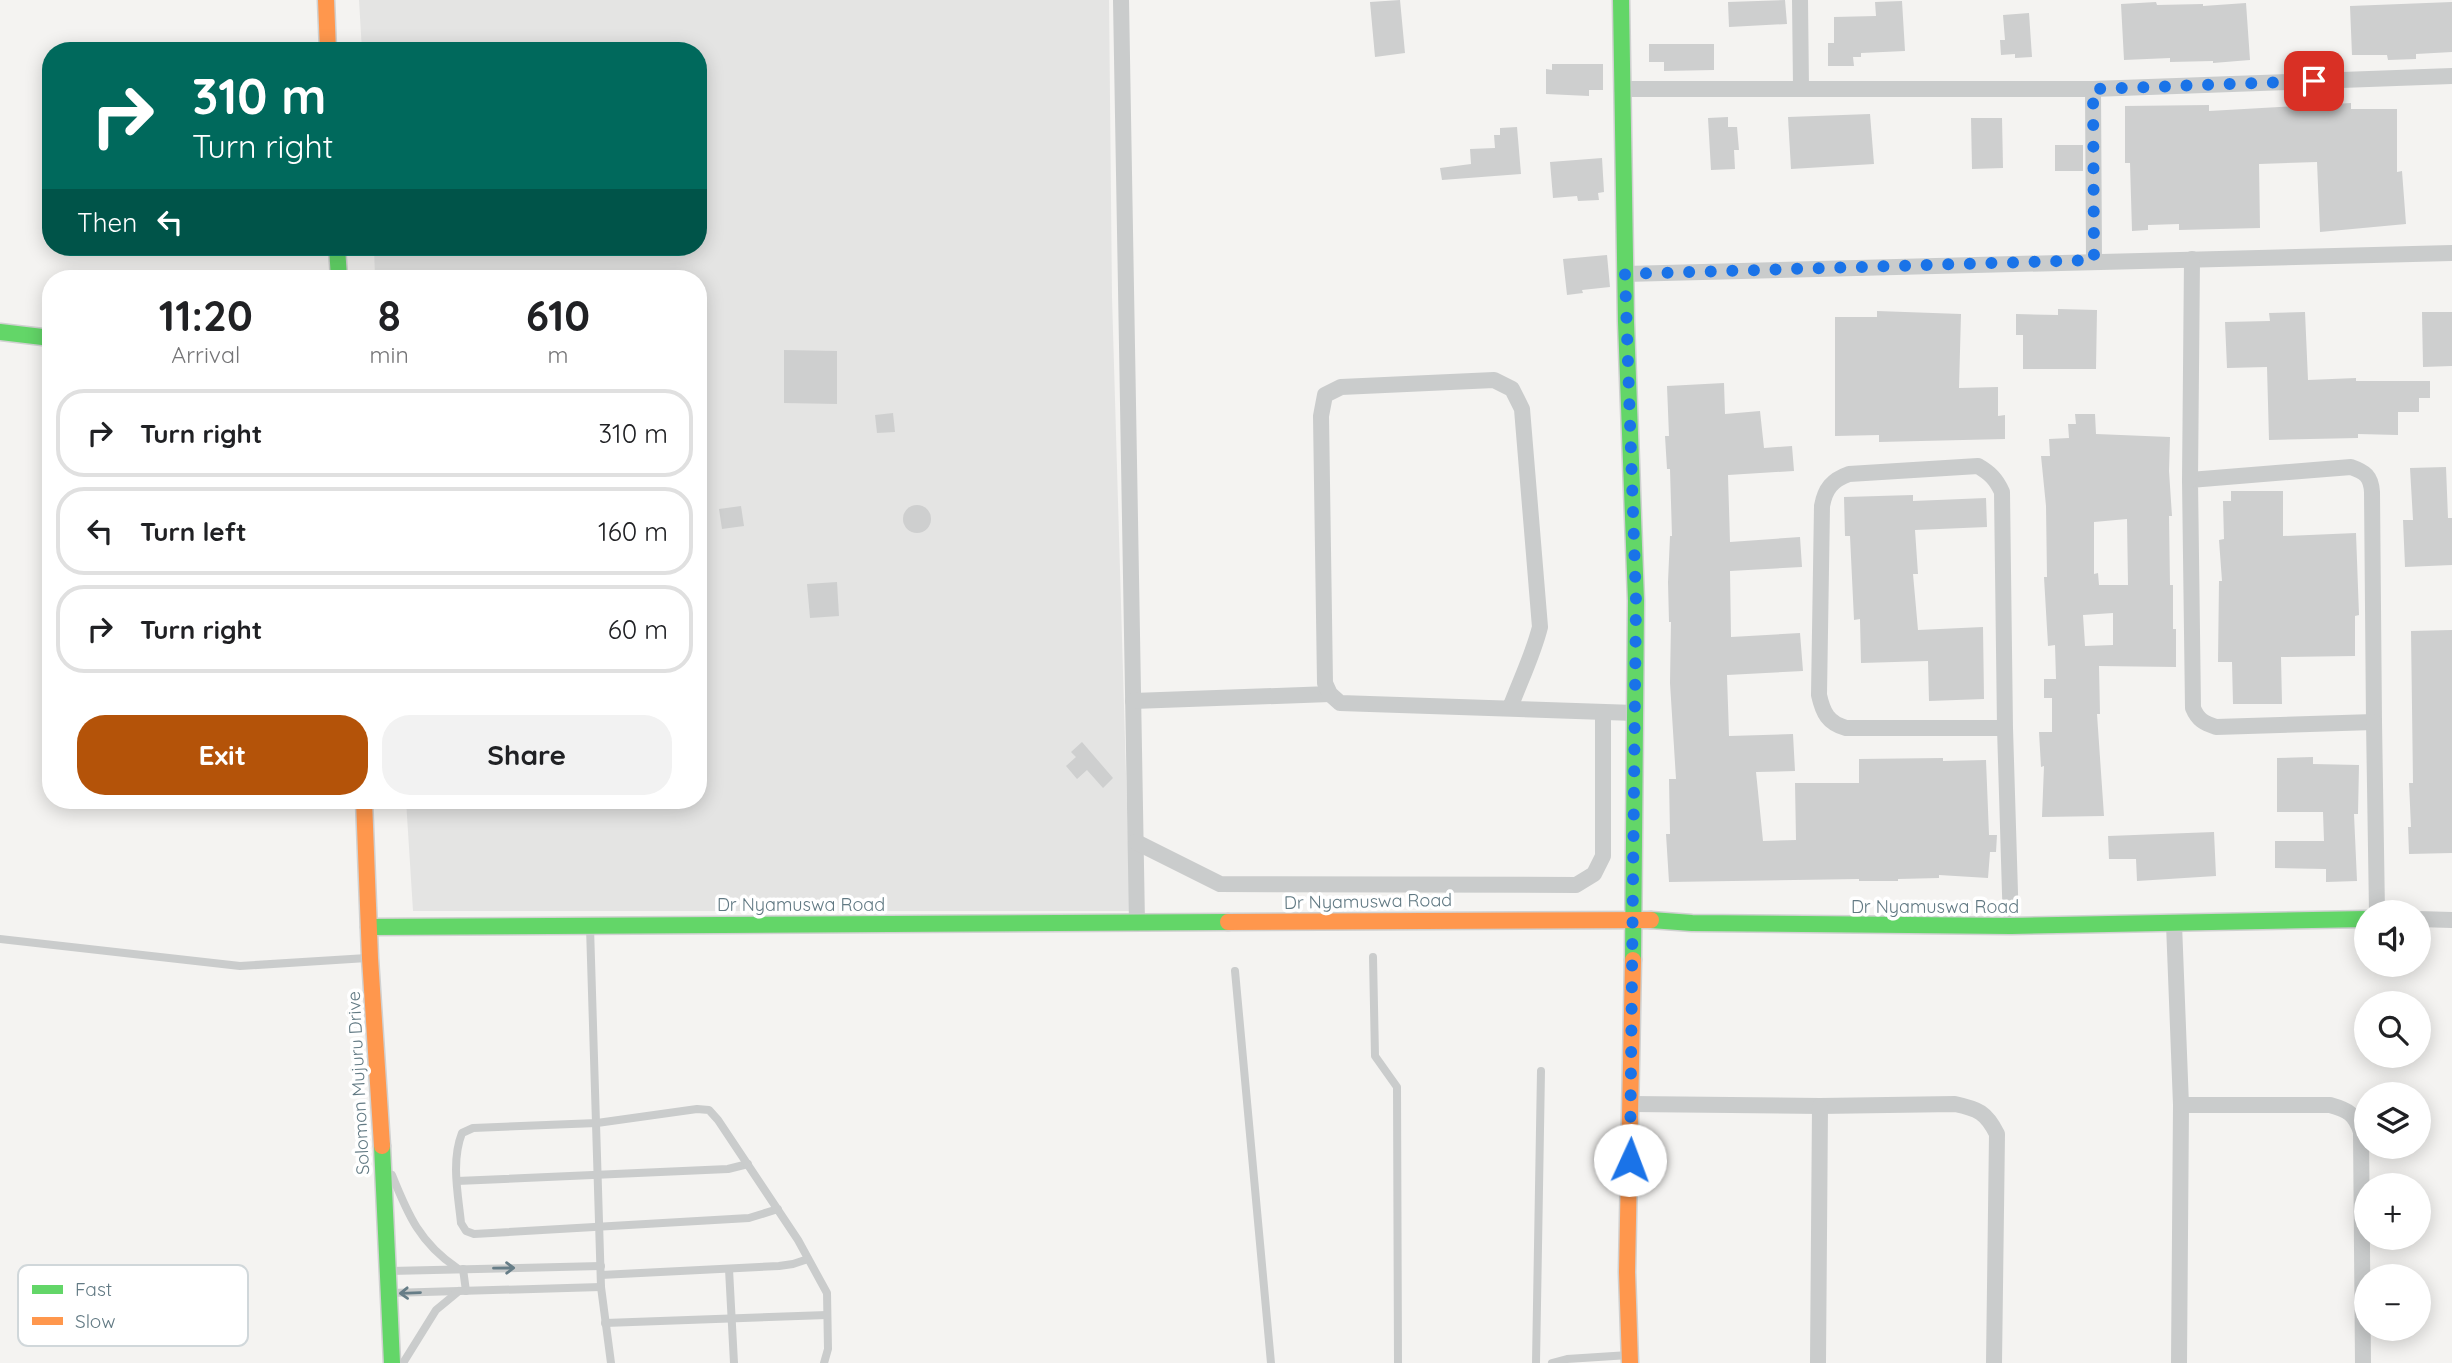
<!DOCTYPE html>
<html lang="en">
<head>
<meta charset="utf-8">
<style>
  :root { --surface:#fff; --page:#f2f2f2; --text:#202124; --muted:#757577; --line:#e0e0e0; --accent:#b45309 }
  body { margin:0; font-family:Quicksand,sans-serif; background:var(--page); color:var(--text); height:100vh; display:flex; flex-direction:column; font-size:26px; white-space:nowrap }
  * { box-sizing:border-box; margin:0 }
  p { font-size:23px; color:var(--muted) }
  .icon { flex:none; width:38px; height:38px; fill:none; stroke:currentColor; stroke-width:2; stroke-linecap:round; stroke-linejoin:round }
  .map { position:relative; flex:1; overflow:hidden }
  .side { position:absolute; left:42px; top:270px; width:665px; height:539px; display:flex; flex-direction:column; background:var(--surface); border-radius:28px; box-shadow:0 4px 18px #0003 }
  .side>* { flex:none }
  .top-card { position:absolute; left:42px; top:42px; width:665px; height:214px; border-radius:28px; box-shadow:0 4px 18px #0003; background:#00695c; color:#fff; overflow:hidden }
  .tools { position:absolute; left:2354px; top:900px; display:grid; gap:14px }
  .tools a { display:grid; place-items:center; width:77px; height:77px; border-radius:50%; background:var(--surface); box-shadow:0 4px 18px #0003; font-size:35px }
  .pin { position:absolute; display:grid; place-items:center; width:60px; height:60px; color:#fff; margin:-30px; border-radius:14px; box-shadow:0 4px 10px #0006 }
  .me { position:absolute; width:77px; margin:-38px; rotate:2deg; stroke-linejoin:round; filter:drop-shadow(0 0 5px #0008) }
  .turn { display:flex; align-items:center; gap:24px; height:147px; padding:0 35px; font-size:32px }
  .turn .icon { width:91px; height:91px; stroke-width:2.5 }
  .turn b { display:block; font-size:49px; line-height:60px }
  .then { display:flex; align-items:center; height:66px; padding:0 35px; background:#0003; gap:14px; font-size:26px }
  .eta { display:flex; justify-content:space-evenly; align-items:center; height:119px; text-align:center }
  .eta b { font-size:42px; font-weight:700; line-height:49px }
  .cta { display:flex; gap:14px; margin-top:auto; padding:14px 35px }
  .cta a { flex:1; height:80px; border-radius:28px; background:var(--accent); color:#fff; font-size:28px; font-weight:700; line-height:80px; text-align:center }
  .cta a+a { background:var(--page); color:var(--text) }
  ul { padding:0; list-style:none }
  li { display:flex; align-items:center; gap:21px; height:88px; margin:0 14px 10px; padding:0 21px; border:4px solid var(--line); border-radius:28px }
  li div { flex:1 }
  li b { display:block; font-size:26px }
  li em { font-style:normal }
  .map>svg:first-child { display:block }
  .built { fill:#e4e4e3 }
  .building { fill:#cecfcf; fill-rule:evenodd }
  .lines { fill:none; stroke-linecap:round; stroke-linejoin:round }
  .fast-casing { stroke:#d0d1d1; stroke-width:19 }
  .slow-casing { stroke:#d0d1d1; stroke-width:19 }
  .lane { stroke:#cacccc; stroke-width:8 }
  .street { stroke:#cacccc; stroke-width:16 }
  .fast { stroke:#63d668; stroke-width:16 }
  .slow { stroke:#ff974d; stroke-width:16 }
  .oneway { stroke:#667d87 }
  .route { stroke:#1a73e8; stroke-width:12; stroke-dasharray:0 21.6 }
  .labels { text-anchor:middle; dominant-baseline:central; stroke-width:7; stroke-linejoin:round; paint-order:stroke }
  .street-label { font-size:18px; fill:#617983; stroke:#fff }
  .key { fill:#fff; stroke:#d0d7da; stroke-width:2 }
  .key-label { font-size:19px; fill:#617983 }
</style>
</head>
<body>
<div class="map">
<svg width="2452" height="1363" viewBox="0 0 2452 1363">
  <rect width="100%" height="100%" fill="#f4f3f1"/>
  <!-- built -->
  <polygon class="built" points="359,0 1109,0 1112,297 1130,911 413,911 406,800 698,800 698,278 375,278 374,247 698,247 698,51 362,51"/>
  <!-- building -->
  <g class="building">
    <polygon points="1400,0 1405,53 1375,57 1370,2"/>
    <polygon points="1785,0 1787,24 1729,27 1728,2"/>
    <polygon points="1902,1 1905,51 1861,53 1861,57 1853,57 1854,66 1828,66 1828,43 1834,43 1834,17 1876,16 1875,2"/>
    <polygon points="2156,2 2157,5 2203,4 2203,6 2246,3 2250,60 2213,63 2213,61 2170,62 2170,58 2124,60 2121,4"/>
    <polygon points="2452,2 2452,52 2416,54 2416,59 2388,60 2387,55 2352,55 2350,6"/>
    <polygon points="2029,13 2032,57 2015,58 2015,54 2001,55 2000,40 2005,40 2003,15"/>
    <polygon points="1649,44 1714,44 1714,70 1664,71 1664,62 1649,62"/>
    <polygon points="1552,64 1603,64 1603,90 1589,90 1589,96 1546,94 1546,69 1552,70"/>
    <polygon points="2351,103 2351,109 2397,109 2397,172 2402,171 2406,224 2320,232 2317,162 2259,164 2260,228 2179,230 2179,224 2148,225 2148,230 2132,231 2130,163 2125,163 2125,106 2209,105 2209,111"/>
    <polygon points="1870,114 1874,164 1791,169 1788,117"/>
    <polygon points="1728,117 1728,127 1737,127 1739,150 1734,150 1735,169 1711,170 1708,118"/>
    <polygon points="1971,118 2002,118 2003,168 1972,169"/>
    <polygon points="1517,127 1521,174 1442,180 1440,168 1471,164 1470,149 1495,148 1494,135 1500,135 1500,128"/>
    <rect x="2055" y="145" width="28" height="26"/>
    <polygon points="1602,158 1604,192 1598,193 1599,200 1578,201 1577,196 1553,198 1550,162"/>
    <polygon points="1607,255 1610,287 1582,290 1583,293 1567,295 1563,259"/>
    <polygon points="2058,309 2097,310 2096,369 2023,369 2023,335 2016,335 2016,314 2058,315"/>
    <polygon points="1877,311 1961,314 1959,388 1998,387 1998,416 2005,415 2005,439 1879,442 1879,435 1835,436 1835,317 1877,317"/>
    <polygon points="2305,312 2308,380 2356,378 2356,381 2430,381 2430,398 2419,398 2419,412 2398,412 2398,435 2358,434 2358,438 2269,440 2267,367 2227,368 2225,322 2270,321 2269,313"/>
    <polygon points="2422,312 2452,312 2452,366 2423,367"/>
    <polygon points="784,350 837,351 837,404 784,403"/>
    <polygon points="1724,383 1725,414 1760,411 1764,448 1792,446 1794,471 1728,475 1730,542 1800,537 1802,567 1730,571 1731,637 1800,633 1803,671 1727,675 1729,736 1793,734 1795,771 1756,772 1763,841 1796,840 1795,783 1859,783 1859,759 1943,758 1943,761 1986,760 1989,835 1997,835 1996,852 1990,852 1988,878 1939,875 1939,878 1898,879 1898,881 1859,881 1859,879 1669,882 1666,834 1670,834 1669,779 1676,779 1670,683 1671,622 1669,622 1668,582 1670,536 1672,536 1670,469 1667,469 1665,436 1669,436 1667,386"/>
    <polygon points="893,413 895,432 877,433 875,415"/>
    <path d="M2075 414H2095L2096 434 2170 437 2169 471 2172 516H2169L2170 585H2173V629H2176V667L2099 666 2100 714H2097L2104 816 2042 817 2044 766 2041 767 2039 732H2052V698H2044V679H2056L2055 645 2048 646 2044 577H2047L2046 506 2041 456H2050L2049 439 2069 438 2068 424H2076ZM2127 519 2128 585H2099L2098 573 2094 574V522ZM2113 613V645L2085 646 2083 615Z"/>
    <polygon points="2446,467 2448,518 2452,518 2452,565 2405,567 2403,520 2413,520 2410,468"/>
    <polygon points="2231,491 2283,491 2283,536 2356,533 2359,615 2355,616 2355,656 2281,657 2282,704 2233,704 2232,662 2218,662 2219,581 2222,581 2219,540 2224,539 2223,501 2231,501"/>
    <polygon points="1913,495 1913,501 1986,498 1987,527 1915,530 1918,574 1913,574 1918,630 1983,627 1984,699 1929,701 1928,661 1861,663 1860,619 1854,620 1850,536 1845,536 1844,497"/>
    <circle cx="917" cy="519" r="14"/>
    <polygon points="741,506 744,526 722,529 719,509"/>
    <polygon points="837,582 839,616 810,618 807,584"/>
    <polygon points="2452,630 2452,853 2409,854 2408,827 2411,827 2409,783 2413,783 2411,631"/>
    <polygon points="1082,742 1113,778 1103,788 1087,770 1077,779 1066,766 1076,757 1071,752"/>
    <polygon points="2313,757 2313,764 2359,765 2358,814 2354,814 2357,881 2326,882 2326,869 2275,868 2275,841 2324,841 2323,812 2277,812 2277,758"/>
    <polygon points="2214,832 2216,876 2137,881 2136,859 2109,859 2108,836"/>
  </g>
  <g class="lines">
    <!-- fast casing -->
    <g class="fast-casing">
      <g id="fast">
        <polyline points="1621,0 1626,322 1636,601 1633,960"/>
        <polyline points="337,247 339,278"/>
        <polyline points="0,332 51,338"/>
        <polyline points="1651,920 1692,923 2011,926 2366,919"/>
        <polyline points="369,927 1228,922"/>
        <polyline points="382,1146 392,1363"/>
      </g>
    </g>
    <!-- slow casing -->
    <g class="slow-casing">
      <g id="slow">
        <polyline points="326,0 328,51"/>
        <polyline points="364,800 370,958 382,1146"/>
        <polyline points="1228,922 1651,920"/>
        <polyline points="1630,1363 1627,1272 1633,960"/>
      </g>
    </g>
    <!-- lane -->
    <g class="lane">
      <polyline points="590,927 601,1287 611,1363"/>
      <polyline points="0,939 240,966 367,958"/>
      <polyline points="1373,957 1375,1056 1397,1087 1398,1363"/>
      <polyline points="1235,971 1271,1363"/>
      <path d="M392 1175C408 1215 420 1243 457 1268"/>
      <polyline points="457,1181 728,1169 748,1164"/>
      <path d="M778 1209 749 1218 474 1234 466 1231 461 1223C458 1194 451 1161 462 1133L473 1128 597 1123 697 1109 709 1110 718 1120 798 1240 827 1293 828 1349 824 1363"/>
      <polyline points="463,1269 466,1291"/>
      <polyline points="729,1269 734,1363"/>
      <polyline points="390,1271 601,1266"/>
      <polyline points="601,1275 779,1266 793,1264 808,1259"/>
      <polyline points="390,1293 601,1287"/>
      <polyline points="605,1323 827,1315"/>
      <polyline points="403,1363 436,1310 459,1291"/>
      <polyline points="1536,1363 1541,1071"/>
      <polyline points="1552,1363 1567,1359 1629,1355"/>
    </g>
    <!-- street -->
    <g class="street">
      <polyline points="1121,0 1137,923"/>
      <polyline points="1800,0 1801,87"/>
      <polyline points="1622,89 2093,89 2452,76"/>
      <polyline points="2093,89 2094,260"/>
      <polyline points="1625,274 2452,253"/>
      <path d="M2351 467C2365 472 2371 476 2372 492L2374 722 2216 727C2204 723 2198 720 2193 708L2190 480Z"/>
      <polyline points="2190,480 2192,259"/>
      <polyline points="1133,701 1330,694"/>
      <path d="M1510 708C1520 681 1533 655 1540 627L1522 409 1512 389 1494 380 1341 387 1325 395 1321 416 1325 683 1330 694 1340 703 1635 713"/>
      <polyline points="2374,722 2377,912"/>
      <path d="M2005 728H1846C1828 723 1823 713 1819 695L1822 506C1825 489 1832 480 1849 474L1978 466C1990 473 1996 479 2002 492L2005 728 2011 926"/>
      <polyline points="1136,842 1220,884 1576,885 1594,874 1603,856 1603,713"/>
      <polyline points="2418,919 2452,920"/>
      <polyline points="2174,924 2181,1105 2179,1363"/>
      <path d="M1632 1104 1820 1106 1955 1104C1978 1109 1986 1112 1997 1134L1994 1363"/>
      <path d="M2181 1105H2330C2348 1110 2355 1114 2361 1132L2363 1363"/>
      <polyline points="1818,1363 1820,1106"/>
    </g>
    <!-- fast -->
    <use href="#fast" class="fast"/>
    <!-- slow -->
    <use href="#slow" class="slow"/>
  </g>
  <!-- one-way arrows -->
  <defs><path id="oneway-shaft" d="M-6 0H5M1.5-3L5.5 0L1.5 3" fill="none" stroke-width="1.6" stroke-linecap="round" stroke-linejoin="round" transform="scale(1.75)"/></defs>
  <g class="oneway">
    <use href="#oneway-shaft" transform="translate(504 1268) rotate(-1)"/>
    <use href="#oneway-shaft" transform="translate(410 1293) rotate(178)"/>
  </g>
  <g class="lines">
    <!-- route -->
    <polyline class="route" points="1630,1160 1636,601 1625,274 2094,260 2093,89 2314,81"/>
  </g>
  <g class="labels">
    <!-- street labels -->
    <g class="street-label">
      <text transform="translate(1368 901) rotate(-1)">Dr Nyamuswa Road</text>
      <text x="801" y="904">Dr Nyamuswa Road</text>
      <text x="1935" y="906">Dr Nyamuswa Road</text>
      <text transform="translate(358 1083) rotate(-93)">Solomon Mujuru Drive</text>
    </g>
  </g>
  <!-- legend -->
  <rect x="18" y="1265" width="230" height="81" rx="10" class="key"/>
  <rect x="32" y="1285" width="31" height="9" fill="#63d668"/>
  <rect x="32" y="1317" width="31" height="8" fill="#ff974d"/>
  <g class="key-label">
    <text x="75" y="1296">Fast</text>
    <text x="75" y="1328">Slow</text>
  </g>
</svg>
<div class="tools">
<a><svg class="icon" aria-label="sound" viewBox="0 0 24 24"><path d="M4 9h4l5-4v14l-5-4H4zM17 9q2 3 0 6"/></svg></a>
<a><svg class="icon" aria-label="search" viewBox="0 0 24 24"><circle cx="10" cy="10" r="6"/><path d="M15 15l6 6"/></svg></a>
<a><svg class="icon" aria-label="layers" viewBox="0 0 24 24"><path d="M12 4l9 5-9 5-9-5zM3 14l9 5 9-5"/></svg></a>
<a>+</a>
<a>−</a>
</div>
<div class="pin" style="left:2314px;top:81px;background:#d93025"><svg class="icon" aria-label="arrive" viewBox="0 0 24 24"><path d="M6 21V4h12l-3 4 3 4H6"/></svg></div>
<svg class="me" style="left:1630px;top:1160px" viewBox="-20 -20 40 40"><circle r="19" fill="#fff"/><path d="M0-13L10 11 0 6-10 11z" fill="#1a73e8"/></svg>
<div class="top-card">
<div class="turn"><svg class="icon" aria-label="right" viewBox="0 0 24 24"><path d="M7 20v-9h11M14 6l5 5-5 5"/></svg><div><b>310 m</b>Turn right</div></div>
<div class="then">Then<svg class="icon" aria-label="left" viewBox="0 0 24 24"><path d="M17 20v-9H6M10 6l-5 5 5 5"/></svg></div>
</div>
<section class="side">
<div class="eta">
<div><b>11:20</b><p>Arrival</p></div>
<div><b>8</b><p>min</p></div>
<div><b>610</b><p>m</p></div>
</div>
<ul>
<li><svg class="icon" aria-label="right" viewBox="0 0 24 24"><path d="M7 20v-9h11M14 6l5 5-5 5"/></svg><div><b>Turn right</b></div><em>310 m</em></li>
<li><svg class="icon" aria-label="left" viewBox="0 0 24 24"><path d="M17 20v-9H6M10 6l-5 5 5 5"/></svg><div><b>Turn left</b></div><em>160 m</em></li>
<li><svg class="icon" aria-label="right" viewBox="0 0 24 24"><path d="M7 20v-9h11M14 6l5 5-5 5"/></svg><div><b>Turn right</b></div><em>60 m</em></li>
</ul>
<div class="cta"><a>Exit</a><a>Share</a></div>
</section>
</div>
</body>
</html>
